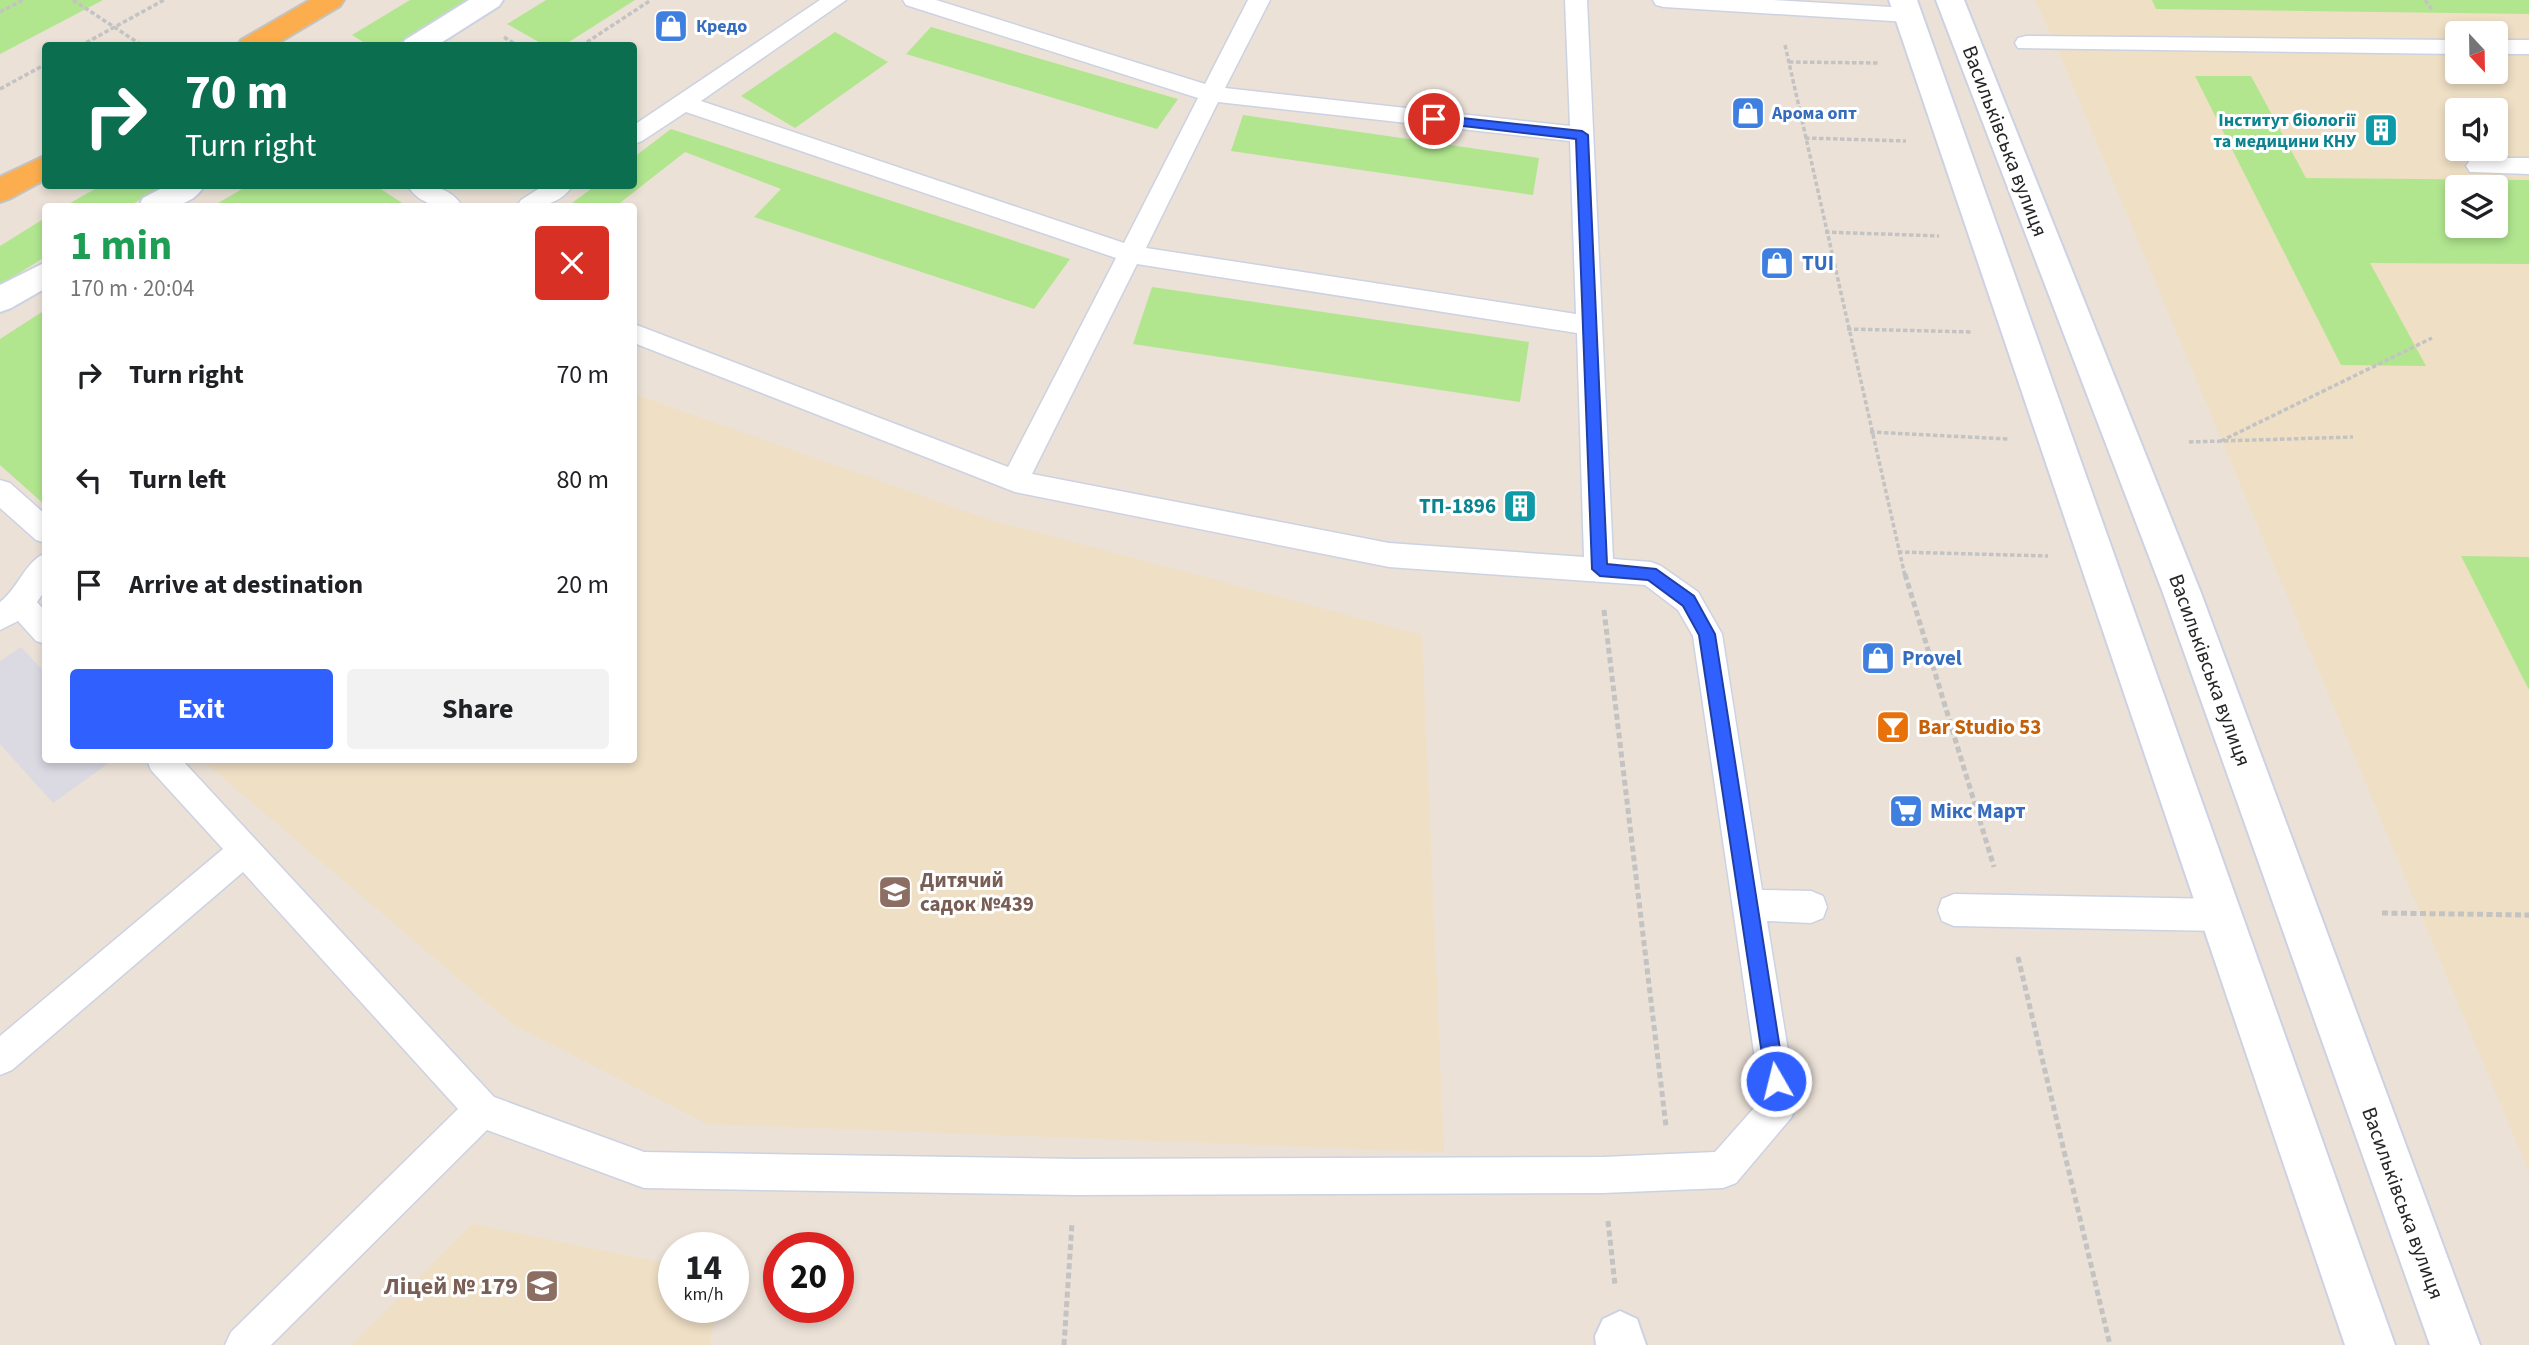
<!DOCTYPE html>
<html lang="en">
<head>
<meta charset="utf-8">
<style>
  :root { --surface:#fff; --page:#f2f2f2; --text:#202124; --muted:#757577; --accent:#3061ff }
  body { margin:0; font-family:"Source Sans 3",sans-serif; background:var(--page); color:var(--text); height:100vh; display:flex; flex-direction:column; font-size:26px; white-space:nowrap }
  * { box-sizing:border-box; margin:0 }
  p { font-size:23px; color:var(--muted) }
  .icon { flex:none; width:38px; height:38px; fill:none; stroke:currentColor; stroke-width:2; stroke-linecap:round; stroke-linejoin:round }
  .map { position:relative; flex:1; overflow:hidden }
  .panel { position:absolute; left:42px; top:203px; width:595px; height:560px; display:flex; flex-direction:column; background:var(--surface); border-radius:7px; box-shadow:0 4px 10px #0003 }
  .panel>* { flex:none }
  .top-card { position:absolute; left:42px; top:42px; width:595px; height:147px; border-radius:7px; box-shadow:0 4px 10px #0003; background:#0b6e4f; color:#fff; overflow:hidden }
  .needle { width:46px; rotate:158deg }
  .buttons { position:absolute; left:2445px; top:21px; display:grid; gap:14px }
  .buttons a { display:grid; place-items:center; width:63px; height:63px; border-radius:7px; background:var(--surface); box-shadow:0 4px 10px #0003; font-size:35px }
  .speed { position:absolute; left:658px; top:1232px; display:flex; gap:14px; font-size:35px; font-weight:700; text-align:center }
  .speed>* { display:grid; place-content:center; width:91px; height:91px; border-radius:50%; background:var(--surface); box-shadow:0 4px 10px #0003; line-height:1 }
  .speed small { font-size:18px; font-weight:400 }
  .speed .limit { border:10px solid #d22; background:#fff; color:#111 }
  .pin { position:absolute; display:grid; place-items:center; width:60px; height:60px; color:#fff; margin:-30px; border:4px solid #fff; border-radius:50%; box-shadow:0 2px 7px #0007 }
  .me { position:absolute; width:77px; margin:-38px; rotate:352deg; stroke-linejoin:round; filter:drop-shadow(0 0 5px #0008) }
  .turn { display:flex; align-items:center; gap:24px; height:147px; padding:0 28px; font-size:32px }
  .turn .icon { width:91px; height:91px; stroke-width:2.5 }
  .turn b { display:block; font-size:49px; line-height:60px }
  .round { display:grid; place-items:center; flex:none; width:74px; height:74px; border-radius:7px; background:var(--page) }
  .head { display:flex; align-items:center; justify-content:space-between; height:119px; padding:0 28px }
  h1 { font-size:42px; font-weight:700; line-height:52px; color:#1e9e55 }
  .action { display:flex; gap:14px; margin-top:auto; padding:14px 28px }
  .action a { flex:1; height:80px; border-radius:7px; background:var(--accent); color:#fff; font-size:28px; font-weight:700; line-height:80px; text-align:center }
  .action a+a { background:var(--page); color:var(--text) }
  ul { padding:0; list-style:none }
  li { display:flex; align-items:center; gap:21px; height:105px; padding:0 28px }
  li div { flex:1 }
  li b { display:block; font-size:26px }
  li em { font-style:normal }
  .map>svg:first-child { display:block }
  .industrial { fill:#dbd9e2 }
  .education { fill:#efdfc5; fill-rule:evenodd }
  .green { fill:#b1e68f; fill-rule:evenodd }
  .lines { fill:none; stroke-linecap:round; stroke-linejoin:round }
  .service-casing { stroke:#ccd2e2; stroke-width:3 }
  .minor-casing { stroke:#ccd2e2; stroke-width:4 }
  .secondary-casing { stroke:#ccd2e2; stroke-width:4 }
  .trunk-casing { stroke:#c3c3c3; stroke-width:4 }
  .path-far1 { stroke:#c3c3c3; stroke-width:3.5; stroke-dasharray:4.5 2.5; stroke-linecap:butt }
  .path { stroke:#c3c3c3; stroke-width:5; stroke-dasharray:6 3.5; stroke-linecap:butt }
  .service { fill:#fff; fill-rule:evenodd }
  .minor { fill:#fff; fill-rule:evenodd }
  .secondary { fill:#fff; fill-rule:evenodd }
  .trunk { fill:#fcae4e; fill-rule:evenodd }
  .route { fill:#3061ff; stroke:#1f3fa6; stroke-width:2 }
  .labels { text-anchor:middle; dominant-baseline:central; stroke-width:6; stroke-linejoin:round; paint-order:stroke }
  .far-shop-label { font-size:18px; font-weight:bold; fill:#366cbe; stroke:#fff; text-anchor:start }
  .far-culture-label { font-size:18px; font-weight:bold; fill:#0d838f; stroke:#fff; text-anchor:end }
  .street-label { font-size:21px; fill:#272727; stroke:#fff }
  .shop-label { font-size:21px; font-weight:bold; fill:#366cbe; stroke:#fff; text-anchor:start }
  .culture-label { font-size:21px; font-weight:bold; fill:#0d838f; stroke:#fff; text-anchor:end }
  .food-label { font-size:21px; font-weight:bold; fill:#c56008; stroke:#fff; text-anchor:start }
  .education-label { font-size:21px; font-weight:bold; fill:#785e54; stroke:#fff; text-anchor:start }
  .near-education-label { font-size:24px; font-weight:bold; fill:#785e54; stroke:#fff; text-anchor:end }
</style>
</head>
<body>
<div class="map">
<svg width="2529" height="1345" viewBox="0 0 2529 1345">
  <rect width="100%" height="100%" fill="#ebe1d7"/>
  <!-- industrial -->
  <polygon class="industrial" points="21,647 45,673 46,760 113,760 53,803 0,744 0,661"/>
  <!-- education -->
  <g class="education">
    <path d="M2035 0H2529V1172L2055 43ZM2457 33H2496V72H2457ZM2457 110H2496V149H2457ZM2457 187H2496V226H2457Z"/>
    <polygon points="634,394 987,519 1422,635 1444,1152 707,1124 512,1024 202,760 634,760"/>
    <polygon points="472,1224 674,1265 674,1307 717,1307 710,1345 352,1345"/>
  </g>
  <!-- green -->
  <g class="green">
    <polygon points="0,0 103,0 0,54"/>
    <polygon points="410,0 471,0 395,45 368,45 352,35"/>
    <polygon points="546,0 635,0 564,45 544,45 507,24"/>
    <polygon points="2152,0 2529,0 2529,14 2156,9"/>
    <polygon points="931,27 1178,99 1157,129 906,54"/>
    <polygon points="835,32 888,62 795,128 741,96"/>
    <path d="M2195 76H2251L2306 178 2529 180V264L2370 263 2426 366 2341 365ZM2457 187H2496V226H2457Z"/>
    <polygon points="1243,115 1539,158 1533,195 1231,151"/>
    <polygon points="671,129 1070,259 1034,309 754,217 781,189 685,152 616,206 579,206 572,203 595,186 634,186 634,157"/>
    <polygon points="100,186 164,186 129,206 65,206"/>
    <polygon points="247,186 376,186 407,206 213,206"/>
    <polygon points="45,218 45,257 0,285 0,246"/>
    <polygon points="1152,287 1529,342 1520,402 1133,344"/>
    <polygon points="45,310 45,505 0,465 0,339"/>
    <polygon points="2461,556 2529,557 2529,690"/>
  </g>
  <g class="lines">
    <!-- service casing -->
    <g class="service-casing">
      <g id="service">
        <path d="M820 0H846L701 101 1124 243 1198 98 906 5 903 0H936L1205 84 1248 0H1270L1225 88 1570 126 1565 0H1587L1613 559 1651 562 1661 566 1698 592 1722 634 1762 890 1811 891 1823 896 1827 907 1823 918 1811 923 1767 921 1797 1106 1791 1118 1736 1183 1723 1188 1603 1193 1075 1195 644 1188 487 1130 271 1345H225L231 1332 458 1109 243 872 12 1070 0 1075V1036L223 849 151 770 147 760H182L494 1097 644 1152 1075 1159 1603 1157 1715 1152 1761 1100 1693 636 1678 610 1645 585 1389 567 1015 492 634 343V324L1008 467 1116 258 686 112 642 141 634 144V125ZM1218 102 1570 141 1576 314 1146 248ZM1137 264 1577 333 1584 557 1389 543 1032 474Z"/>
        <polygon points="1653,0 1773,0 1908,8 1916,10 1919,15 1916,20 1908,22 1664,7 1656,5"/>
        <polygon points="2026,36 2457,40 2457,54 2018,48 2015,43 2018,38"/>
        <rect x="2496" y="40" width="33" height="14"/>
        <polygon points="2478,158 2529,158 2529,174 2470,172 2466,166 2470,160"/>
        <path d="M408 186C428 184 450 186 462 206 442 208 420 206 408 186Z"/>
        <path d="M543 186H572C560 206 538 206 517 206L521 200Z"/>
        <polygon points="0,480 10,483 46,515 46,543 36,540 0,508"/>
        <path d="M46 553V589L37 602 46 612V644L36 641 18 621 0 630V602C18 589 25 561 46 553Z"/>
        <polygon points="1954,894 2221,899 2233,904 2237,915 2233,926 2221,931 1954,926 1942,921 1938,910 1942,899"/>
      </g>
    </g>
    <!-- minor casing -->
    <g class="minor-casing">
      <g id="minor">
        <polygon points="469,0 503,0 499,6 436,46 401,46 405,40"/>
        <path d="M166 186H204C190 210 163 206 139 206L143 198Z"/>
        <polygon points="46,262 46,288 11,308 0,312 0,285"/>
        <polygon points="1620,1311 1637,1319 1646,1345 1596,1345 1595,1336 1603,1319"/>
      </g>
    </g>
    <!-- secondary casing -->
    <g class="secondary-casing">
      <g id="secondary">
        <polygon points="1889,0 1917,0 2395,1345 2345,1345"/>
        <polygon points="1936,0 1964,0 2201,593 2480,1345 2430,1345 2163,593"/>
      </g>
    </g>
    <!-- trunk casing -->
    <g class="trunk-casing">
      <g id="trunk">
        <polygon points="310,0 344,0 340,6 273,46 237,46 241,40"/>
        <polygon points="46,155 46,179 11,198 0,202 0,177"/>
      </g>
    </g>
    <!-- path-far1 -->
    <g class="path-far1">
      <polyline points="73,0 143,46"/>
      <polyline points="2425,0 2433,11"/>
      <polyline points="0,12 23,0"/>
      <polyline points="504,37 518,46"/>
      <polyline points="1785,45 1905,576"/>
      <polyline points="80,46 164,0"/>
      <polyline points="581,46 651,0"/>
      <polyline points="1789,62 1879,63"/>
      <polyline points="0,89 46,64"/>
      <polyline points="1805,138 1906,141"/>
      <polyline points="1825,232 1939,236"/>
      <polyline points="1847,329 1972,332"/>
      <polyline points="1870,432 2008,439"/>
      <polyline points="2221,441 2432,338"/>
      <polyline points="2189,442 2353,437"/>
      <polyline points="1898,552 2048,556"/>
    </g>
    <!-- path -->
    <g class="path">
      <polyline points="1905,574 1994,867"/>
      <polyline points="1604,610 1666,1126"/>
      <polyline points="2382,913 2529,915"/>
      <polyline points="2018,957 2110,1345"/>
      <polyline points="1608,1221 1615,1285"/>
      <polyline points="1064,1345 1072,1223"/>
    </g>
    <!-- service -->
    <use href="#service" class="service"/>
    <!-- minor -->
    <use href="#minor" class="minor"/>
    <!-- secondary -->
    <use href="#secondary" class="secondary"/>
    <!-- trunk -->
    <use href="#trunk" class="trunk"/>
  </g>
  <!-- route -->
  <polygon class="route" points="1434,115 1582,131 1588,135 1607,564 1656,569 1694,596 1715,634 1785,1081 1782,1088 1776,1090 1769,1088 1766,1081 1699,635 1683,606 1648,580 1600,576 1592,569 1576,139 1429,122 1429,116"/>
  <!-- icons -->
  <defs>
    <g id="shop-square" transform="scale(1.75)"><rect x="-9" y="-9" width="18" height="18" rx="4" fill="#3f7fe0" stroke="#fff"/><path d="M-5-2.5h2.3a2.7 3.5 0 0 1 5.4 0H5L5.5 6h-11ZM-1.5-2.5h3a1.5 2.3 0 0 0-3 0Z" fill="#fff"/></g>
    <g id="building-square" transform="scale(1.75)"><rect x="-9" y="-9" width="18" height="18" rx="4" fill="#0f9aa8" stroke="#fff"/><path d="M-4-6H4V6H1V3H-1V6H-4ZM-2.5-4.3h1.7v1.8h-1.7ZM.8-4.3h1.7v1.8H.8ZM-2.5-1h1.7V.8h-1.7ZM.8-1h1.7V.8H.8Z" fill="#fff"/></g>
    <g id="bar-square" transform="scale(1.75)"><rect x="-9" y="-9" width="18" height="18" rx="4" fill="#e8710a" stroke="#fff"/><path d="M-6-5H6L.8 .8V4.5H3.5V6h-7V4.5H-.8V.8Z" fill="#fff"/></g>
    <g id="supermarket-square" transform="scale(1.75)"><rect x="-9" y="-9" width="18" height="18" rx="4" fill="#3f7fe0" stroke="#fff"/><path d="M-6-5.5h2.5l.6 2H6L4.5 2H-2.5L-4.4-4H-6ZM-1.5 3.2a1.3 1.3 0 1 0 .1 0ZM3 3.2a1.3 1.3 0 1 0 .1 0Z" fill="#fff"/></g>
    <g id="school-square" transform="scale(1.75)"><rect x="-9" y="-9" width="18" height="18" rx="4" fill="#8d6e63" stroke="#fff"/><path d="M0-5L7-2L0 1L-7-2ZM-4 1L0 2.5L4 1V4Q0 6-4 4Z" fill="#fff"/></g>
  </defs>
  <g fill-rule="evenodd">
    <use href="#shop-square" x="671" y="26"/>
    <use href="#shop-square" x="1748" y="113"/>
    <use href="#building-square" x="2381" y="130"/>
    <use href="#shop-square" x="1777" y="263"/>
    <use href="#building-square" x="1520" y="506"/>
    <use href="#shop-square" x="1878" y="658"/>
    <use href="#bar-square" x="1893" y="727"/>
    <use href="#supermarket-square" x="1906" y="811"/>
    <use href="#school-square" x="895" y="892"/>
    <use href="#school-square" x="542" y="1286"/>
  </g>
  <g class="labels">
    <!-- far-shop labels -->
    <g class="far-shop-label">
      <text x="696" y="26">Кредо</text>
      <text x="1772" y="113">Арома опт</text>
    </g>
    <!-- far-culture labels -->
    <g class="far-culture-label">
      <text x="2356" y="120">Інститут біології<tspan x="2356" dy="21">та медицини КНУ</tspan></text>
    </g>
    <!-- street labels -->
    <g class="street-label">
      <text transform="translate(2005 141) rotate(69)">Васильківська вулиця</text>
      <text transform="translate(2210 670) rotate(70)">Васильківська вулиця</text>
      <text transform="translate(2403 1203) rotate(70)">Васильківська вулиця</text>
    </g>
    <!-- shop labels -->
    <g class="shop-label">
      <text x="1802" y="263">TUI</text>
      <text x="1902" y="658">Provel</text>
      <text x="1930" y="811">Мікс Март</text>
    </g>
    <!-- culture labels -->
    <g class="culture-label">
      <text x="1496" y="506">ТП-1896</text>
    </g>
    <!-- food labels -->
    <g class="food-label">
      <text x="1918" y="727">Bar Studio 53</text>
    </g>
    <!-- education labels -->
    <g class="education-label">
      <text x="920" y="880">Дитячий<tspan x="920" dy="24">садок №439</tspan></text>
    </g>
    <!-- near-education labels -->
    <g class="near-education-label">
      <text x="518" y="1286">Ліцей № 179</text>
    </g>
  </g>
</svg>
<div class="buttons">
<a><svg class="needle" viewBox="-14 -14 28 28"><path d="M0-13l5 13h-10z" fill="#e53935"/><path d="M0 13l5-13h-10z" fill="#757577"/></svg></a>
<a><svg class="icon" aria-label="sound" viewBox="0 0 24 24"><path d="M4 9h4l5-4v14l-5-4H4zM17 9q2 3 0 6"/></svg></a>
<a><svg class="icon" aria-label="layers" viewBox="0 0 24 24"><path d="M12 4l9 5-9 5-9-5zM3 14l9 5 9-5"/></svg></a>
</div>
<div class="speed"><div>14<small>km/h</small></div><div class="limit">20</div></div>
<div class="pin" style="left:1434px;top:119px;background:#d93025"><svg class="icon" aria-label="arrive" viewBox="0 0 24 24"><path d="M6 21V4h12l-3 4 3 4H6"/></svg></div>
<svg class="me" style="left:1776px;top:1081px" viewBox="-20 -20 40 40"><circle r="17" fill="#3061ff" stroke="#fff" stroke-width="3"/><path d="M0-11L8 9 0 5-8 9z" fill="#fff"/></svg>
<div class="top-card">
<div class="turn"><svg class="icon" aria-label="right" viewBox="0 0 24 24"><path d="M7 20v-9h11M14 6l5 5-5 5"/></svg><div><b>70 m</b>Turn right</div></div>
</div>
<section class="panel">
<div class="head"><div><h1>1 min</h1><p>170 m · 20:04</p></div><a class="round" style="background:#d93025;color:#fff"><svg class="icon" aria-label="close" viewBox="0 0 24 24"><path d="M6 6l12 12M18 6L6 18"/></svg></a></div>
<ul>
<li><svg class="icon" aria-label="right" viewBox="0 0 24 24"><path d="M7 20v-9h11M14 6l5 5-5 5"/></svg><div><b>Turn right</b></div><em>70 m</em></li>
<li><svg class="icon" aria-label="left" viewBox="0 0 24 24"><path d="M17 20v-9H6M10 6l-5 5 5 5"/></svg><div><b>Turn left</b></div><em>80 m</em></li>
<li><svg class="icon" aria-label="arrive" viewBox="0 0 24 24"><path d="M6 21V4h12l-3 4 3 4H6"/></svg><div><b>Arrive at destination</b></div><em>20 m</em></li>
</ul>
<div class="action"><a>Exit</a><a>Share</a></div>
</section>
</div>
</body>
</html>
